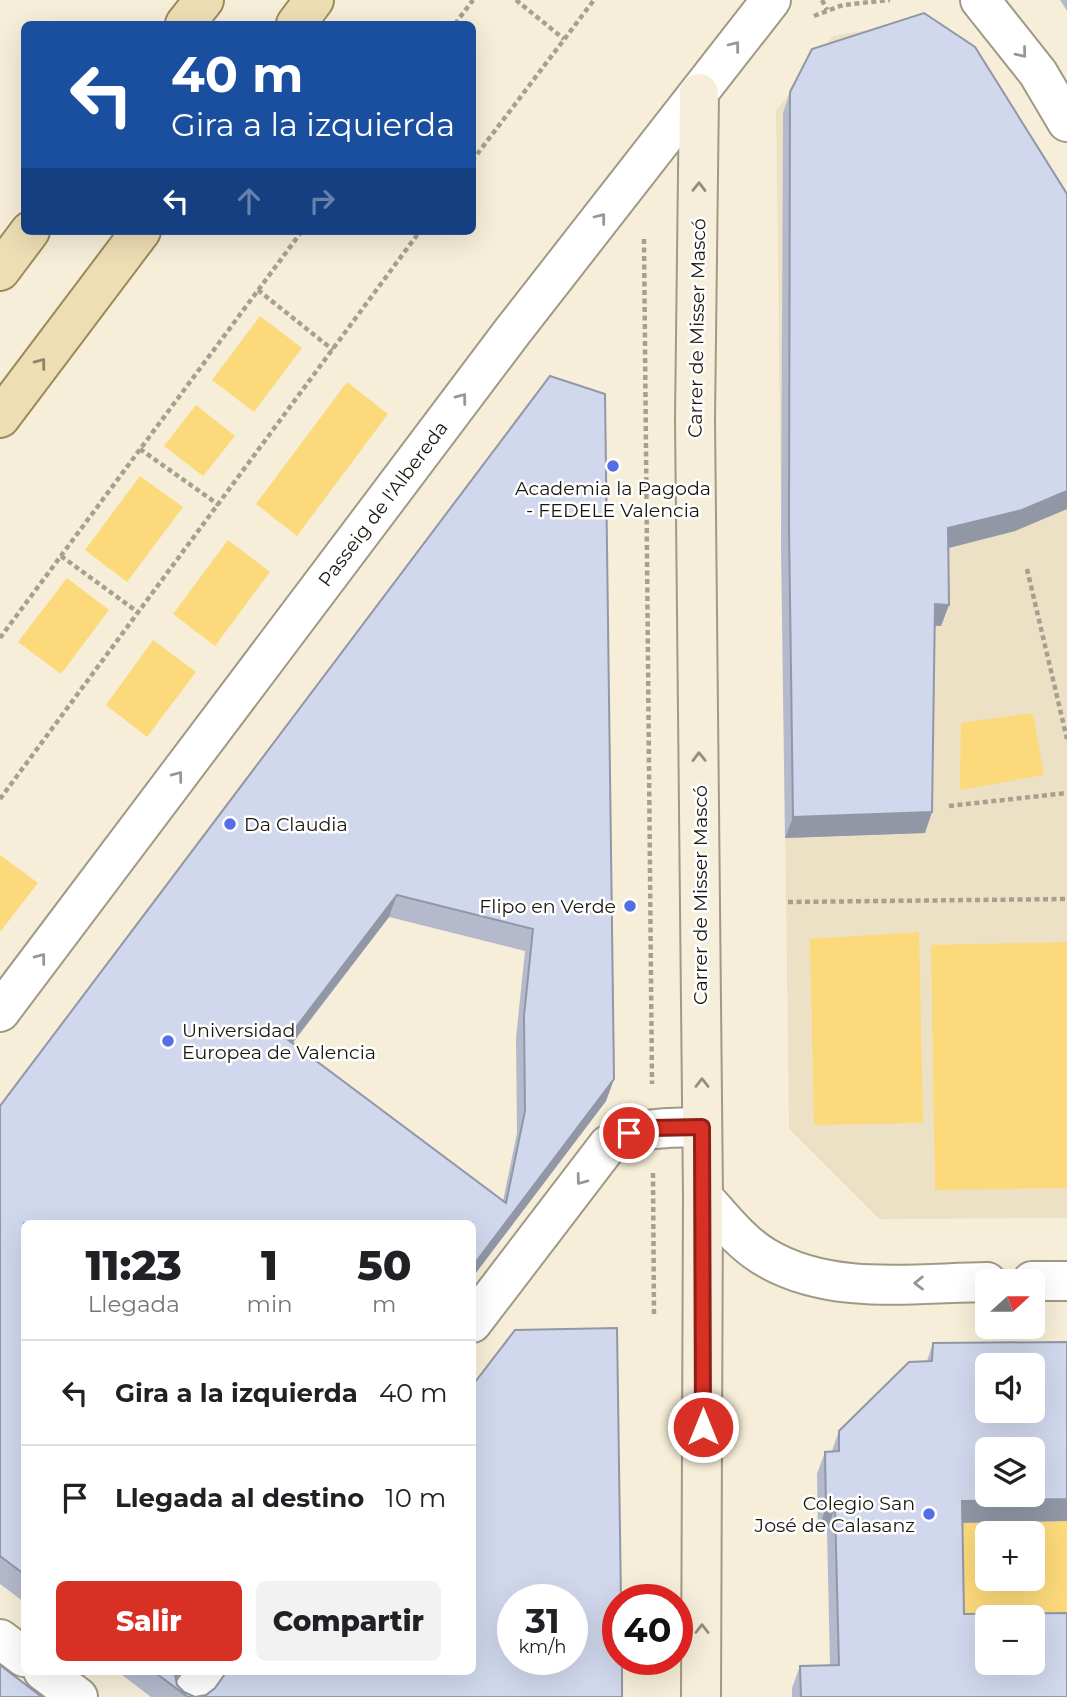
<!DOCTYPE html>
<html lang="es">
<head>
<meta charset="utf-8">
<style>
  :root { --surface:#fff; --page:#f2f2f2; --text:#202124; --muted:#757577; --line:#e0e0e0; --accent:#d93025 }
  body { margin:0; font-family:Montserrat,sans-serif; background:var(--page); color:var(--text); height:100vh; display:flex; flex-direction:column; font-size:26px; white-space:nowrap }
  * { box-sizing:border-box; margin:0 }
  p { font-size:23px; color:var(--muted) }
  .icon { flex:none; width:38px; height:38px; fill:none; stroke:currentColor; stroke-width:2; stroke-linecap:round; stroke-linejoin:round }
  .map { position:relative; flex:1; overflow:hidden }
  .details { position:absolute; left:21px; top:1220px; width:455px; height:455px; display:flex; flex-direction:column; background:var(--surface); border-radius:10px; box-shadow:0 7px 28px #0002 }
  .details>* { flex:none }
  .hud { position:absolute; left:21px; top:21px; width:455px; height:214px; border-radius:10px; box-shadow:0 7px 28px #0002; background:#1a4fa0; color:#fff; overflow:hidden }
  .needle { width:46px; rotate:69deg }
  .controls { position:absolute; left:975px; top:1269px; display:grid; gap:14px }
  .controls a { display:grid; place-items:center; width:70px; height:70px; border-radius:10px; background:var(--surface); box-shadow:0 7px 28px #0002; font-size:35px }
  .speed { position:absolute; left:497px; top:1584px; display:flex; gap:14px; font-size:35px; font-weight:700; text-align:center }
  .speed>* { display:grid; place-content:center; width:91px; height:91px; border-radius:50%; background:var(--surface); box-shadow:0 7px 28px #0002; line-height:1 }
  .speed small { font-size:18px; font-weight:400 }
  .speed .limit { border:10px solid #d22; background:#fff; color:#111 }
  .pin { position:absolute; display:grid; place-items:center; width:60px; height:60px; color:#fff; margin:-30px; border:4px solid #fff; border-radius:50%; box-shadow:0 2px 7px #0007 }
  .me { position:absolute; width:77px; margin:-38px; rotate:0deg; stroke-linejoin:round; filter:drop-shadow(0 0 5px #0008) }
  .turn { display:flex; align-items:center; gap:24px; height:147px; padding:0 35px; font-size:32px }
  .turn .icon { width:91px; height:91px; stroke-width:2.5 }
  .turn b { display:block; font-size:49px; line-height:60px }
  .lanes { display:flex; align-items:center; height:66px; padding:0 35px; background:#0003; justify-content:center; gap:35px; direction:ltr }
  .lanes .off { opacity:.35 }
  .eta { display:flex; justify-content:space-evenly; align-items:center; height:119px; text-align:center }
  .eta b { font-size:42px; font-weight:800; line-height:49px }
  .cta { display:flex; gap:14px; margin-top:auto; padding:14px 35px }
  .cta a { flex:1; height:80px; border-radius:10px; background:var(--accent); color:#fff; font-size:28px; font-weight:800; line-height:80px; text-align:center }
  .cta a+a { background:var(--page); color:var(--text) }
  ul { padding:0; list-style:none }
  li { display:flex; align-items:center; gap:21px; height:105px; padding:0 35px; border-top:2px solid var(--line) }
  li div { flex:1 }
  li b { display:block; font-size:26px }
  li em { font-style:normal }
  .map>svg:first-child { display:block }
  .built { fill:#ece1c4 }
  .green { fill:#fcda7b; fill-rule:evenodd }
  .lines { fill:none; stroke-linecap:round; stroke-linejoin:round }
  .street-casing { stroke:#a09985; stroke-width:42 }
  .secondary-casing { stroke:#a09985; stroke-width:42 }
  .primary-casing { stroke:#9c8a5a; stroke-width:42 }
  .path { stroke:#a6a08f; stroke-width:4.5; stroke-dasharray:5 3.5; stroke-linecap:butt }
  .street { stroke:#fff; stroke-width:38 }
  .secondary { stroke:#f6eeda; stroke-width:38 }
  .primary { stroke:#eedeb4; stroke-width:38 }
  .wall { fill:#b4bacc; fill-rule:evenodd }
  .shaded-wall { fill:#9297a6 }
  .building { fill:#d1d8ed; stroke:#9297a6; stroke-width:2; fill-rule:evenodd }
  .oneway { stroke:#989793 }
  .oneway2 { stroke:#938d7f }
  .oneway3 { stroke:#8f846a }
  .route-casing { stroke:#8d1f18; stroke-width:18 }
  .route { stroke:#d93025; stroke-width:12 }
  .poi-dot { fill:#566ee4; stroke:#fff; stroke-width:2.5 }
  .labels { text-anchor:middle; dominant-baseline:central; stroke-width:5; stroke-linejoin:round; paint-order:stroke }
  .street-label { font-size:19px; fill:#1a170f; stroke:#fff }
  .poi-label { font-size:19px; fill:#1a170f; stroke:#fff; text-anchor:start }
</style>
</head>
<body>
<div class="map">
<svg width="1067" height="1697" viewBox="0 0 1067 1697">
  <rect width="100%" height="100%" fill="#f6eed8"/>
  <!-- built -->
  <polygon class="built" points="906,23 1067,228 1067,1218 879,1219 789,1129 776,111 833,36"/>
  <!-- green -->
  <g class="green">
    <polygon points="260,316 302,348 254,412 212,380"/>
    <polygon points="347,382 388,414 297,536 256,504"/>
    <polygon points="196,405 235,436 203,476 164,446"/>
    <polygon points="140,476 183,507 127,582 85,550"/>
    <polygon points="228,540 270,572 215,646 173,614"/>
    <polygon points="67,578 109,610 61,674 18,642"/>
    <polygon points="153,640 196,672 147,737 106,705"/>
    <polygon points="1033,713 1044,775 960,790 961,723"/>
    <polygon points="0,855 38,883 0,932"/>
    <polygon points="919,932 923,1123 814,1125 810,939"/>
    <polygon points="1067,942 1067,1188 935,1190 931,945"/>
    <path d="M1067 1521V1636C1020 1610 1002 1608 956 1636L954 1523ZM987 1533H1032V1578H987Z"/>
  </g>
  <g class="lines">
    <!-- street casing -->
    <g class="street-casing">
      <g id="street">
        <polyline points="980,0 1038,73 1067,122"/>
        <polyline points="0,1012 512,332 771,0"/>
        <path d="M703 1197C722 1218 740 1242 765 1257 830 1296 914 1283 987 1282"/>
        <polyline points="1032,1281 1067,1281"/>
        <path d="M472 1323 608 1145C637 1126 668 1128 702 1127"/>
        <polyline points="0,1639 24,1657"/>
        <polyline points="43,1671 78,1697"/>
        <polyline points="189,1697 208,1671"/>
      </g>
    </g>
    <!-- secondary casing -->
    <g class="secondary-casing">
      <polyline id="secondary" points="699,93 695,419 703,1197 701,1697"/>
    </g>
    <!-- primary casing -->
    <g class="primary-casing">
      <g id="primary">
        <polyline points="185,24 204,0"/>
        <polyline points="296,24 314,0"/>
        <polyline points="0,271 30,231"/>
        <polyline points="0,418 141,231"/>
      </g>
    </g>
    <!-- path -->
    <g class="path">
      <polyline points="516,0 564,39"/>
      <polyline points="822,0 827,10"/>
      <polyline points="814,16 843,5 890,0"/>
      <polyline points="455,24 473,0"/>
      <polyline points="472,161 594,0"/>
      <polyline points="644,239 652,1084"/>
      <polyline points="258,290 333,350"/>
      <polyline points="140,449 219,505"/>
      <polyline points="61,556 139,613"/>
      <polyline points="1027,569 1067,739"/>
      <polyline points="0,638 302,231"/>
      <polyline points="0,799 420,231"/>
      <polyline points="949,806 1067,793"/>
      <polyline points="788,902 1067,899"/>
      <polyline points="653,1173 654,1315"/>
    </g>
    <!-- street -->
    <use href="#street" class="street"/>
    <!-- secondary -->
    <use href="#secondary" class="secondary"/>
    <!-- primary -->
    <use href="#primary" class="primary"/>
  </g>
  <!-- wall -->
  <g class="wall">
    <polygon points="1060,0 1067,0 1067,11"/>
    <polygon points="790,92 1067,194 1067,509 1015,531 948,548 949,605 941,626 935,626 925,833 785,838 781,546 783,113"/>
    <path d="M550 376 614 1079 606 1101 472 1278 24 1223V1602L0 1584V1106ZM389 917 525 951 516 1038 517 1133 503 1201 293 1043Z"/>
    <polygon points="933,1343 1067,1521 962,1523 964,1614 1067,1697 792,1697 792,1688 800,1666 830,1665 827,1530 818,1530 817,1474 825,1452 832,1451 839,1431 927,1361"/>
    <polygon points="117,1671 182,1671 176,1679 177,1685 184,1692 195,1697 622,1697 151,1697"/>
  </g>
  <!-- shaded-wall -->
  <g class="shaded-wall">
    <polygon points="1067,491 1067,509 1015,531 941,550 948,528"/>
    <polygon points="935,604 949,605 941,626 927,625"/>
    <polygon points="932,812 925,833 785,838 793,817"/>
    <polygon points="397,895 389,917 279,1060 287,1039"/>
    <polygon points="614,1079 606,1101 472,1278 472,1267"/>
    <polygon points="1067,1499 1067,1521 954,1523 962,1501"/>
    <polygon points="826,1508 835,1508 827,1530 818,1530"/>
    <polygon points="176,1671 182,1671 171,1684"/>
  </g>
  <!-- building -->
  <g class="building">
    <polygon points="924,13 975,47 1067,194 1067,491 1022,510 948,528 949,605 935,604 932,812 793,817 789,525 790,92 812,49"/>
    <path d="M550 376 605 394 614 1079 472 1267V1223H24V1574L0 1556V1106ZM397 895 533 929 524 1016 525 1111 506 1203 287 1039Z"/>
    <path d="M617 1328 621 1600H618V1659H622V1697H188L153 1671H176L175 1674 177 1685 184 1692 195 1697 206 1695 215 1688 227 1671H472V1386L515 1330ZM513 1600H572V1659H513Z"/>
    <path d="M1067 1342V1499L962 1501 964 1614 1067 1613V1697H801L800 1666 839 1665 835 1508H826L825 1452 839 1451V1431L909 1362 932 1361 933 1343ZM987 1365H1032V1410H987ZM987 1449H1032V1494H987ZM987 1617H1032V1662H987Z"/>
    <polygon points="0,1665 42,1697 0,1697"/>
  </g>
  <!-- one-way arrows -->
  <defs><path id="oneway-chevron" d="M-2-3.5L2.5 0L-2 3.5" fill="none" stroke-width="1.6" stroke-linecap="round" stroke-linejoin="round" transform="scale(1.75)"/></defs>
  <g class="oneway">
    <use href="#oneway-chevron" transform="translate(735 46) rotate(-52)"/>
    <use href="#oneway-chevron" transform="translate(1022 53) rotate(51)"/>
    <use href="#oneway-chevron" transform="translate(601 218) rotate(-52)"/>
    <use href="#oneway-chevron" transform="translate(462 398) rotate(-53)"/>
    <use href="#oneway-chevron" transform="translate(178 776) rotate(-53)"/>
    <use href="#oneway-chevron" transform="translate(41 958) rotate(-53)"/>
    <use href="#oneway-chevron" transform="translate(581 1180) rotate(127)"/>
    <use href="#oneway-chevron" transform="translate(919 1283) rotate(179)"/>
  </g>
  <g class="oneway2">
    <use href="#oneway-chevron" transform="translate(699 187) rotate(-89)"/>
    <use href="#oneway-chevron" transform="translate(699 757) rotate(-91)"/>
    <use href="#oneway-chevron" transform="translate(702 1083) rotate(-90)"/>
    <use href="#oneway-chevron" transform="translate(702 1629) rotate(-90)"/>
  </g>
  <use class="oneway3" href="#oneway-chevron" transform="translate(41 363) rotate(-53)"/>
  <g class="lines">
    <!-- route casing -->
    <g class="route-casing">
      <polyline id="route" points="629,1133 652,1128 702,1127 703,1427"/>
    </g>
    <!-- route -->
    <use href="#route" class="route"/>
  </g>
  <!-- markers -->
  <g class="poi-dot">
    <circle cx="613" cy="466" r="7"/>
    <circle cx="230" cy="824" r="7"/>
    <circle cx="630" cy="906" r="7"/>
    <circle cx="168" cy="1041" r="7"/>
    <circle cx="929" cy="1514" r="7"/>
  </g>
  <g class="labels">
    <!-- street labels -->
    <g class="street-label">
      <text transform="translate(697 328) rotate(-89)">Carrer de Misser Mascó</text>
      <text transform="translate(383 504) rotate(-53)">Passeig de l'Albereda</text>
      <text transform="translate(700 895) rotate(-90)">Carrer de Misser Mascó</text>
    </g>
    <!-- poi labels -->
    <g class="poi-label">
      <text x="613" y="488" text-anchor="middle">Academia la Pagoda<tspan x="613" dy="22">- FEDELE Valencia</tspan></text>
      <text x="244" y="824">Da Claudia</text>
      <text x="616" y="906" text-anchor="end">Flipo en Verde</text>
      <text x="182" y="1030">Universidad<tspan x="182" dy="22">Europea de Valencia</tspan></text>
      <text x="915" y="1503" text-anchor="end">Colegio San<tspan x="915" dy="22">José de Calasanz</tspan></text>
    </g>
  </g>
</svg>
<div class="controls">
<a><svg class="needle" viewBox="-14 -14 28 28"><path d="M0-13l5 13h-10z" fill="#e53935"/><path d="M0 13l5-13h-10z" fill="#757577"/></svg></a>
<a><svg class="icon" aria-label="sound" viewBox="0 0 24 24"><path d="M4 9h4l5-4v14l-5-4H4zM17 9q2 3 0 6"/></svg></a>
<a><svg class="icon" aria-label="layers" viewBox="0 0 24 24"><path d="M12 4l9 5-9 5-9-5zM3 14l9 5 9-5"/></svg></a>
<a>+</a>
<a>−</a>
</div>
<div class="speed"><div>31<small>km/h</small></div><div class="limit">40</div></div>
<div class="pin" style="left:629px;top:1133px;background:#d93025"><svg class="icon" aria-label="arrive" viewBox="0 0 24 24"><path d="M6 21V4h12l-3 4 3 4H6"/></svg></div>
<svg class="me" style="left:703px;top:1427px" viewBox="-20 -20 40 40"><circle r="17" fill="#d93025" stroke="#fff" stroke-width="3"/><path d="M0-11L8 9 0 5-8 9z" fill="#fff"/></svg>
<div class="hud">
<div class="turn"><svg class="icon" aria-label="left" viewBox="0 0 24 24"><path d="M17 20v-9H6M10 6l-5 5 5 5"/></svg><div><b>40 m</b>Gira a la izquierda</div></div>
<div class="lanes"><svg class="icon" aria-label="left" viewBox="0 0 24 24"><path d="M17 20v-9H6M10 6l-5 5 5 5"/></svg><svg class="icon off" aria-label="ahead" viewBox="0 0 24 24"><path d="M12 20V5M6 11l6-6 6 6"/></svg><svg class="icon off" aria-label="right" viewBox="0 0 24 24"><path d="M7 20v-9h11M14 6l5 5-5 5"/></svg></div>
</div>
<section class="details">
<div class="eta">
<div><b>11:23</b><p>Llegada</p></div>
<div><b>1</b><p>min</p></div>
<div><b>50</b><p>m</p></div>
</div>
<ul>
<li><svg class="icon" aria-label="left" viewBox="0 0 24 24"><path d="M17 20v-9H6M10 6l-5 5 5 5"/></svg><div><b>Gira a la izquierda</b></div><em>40 m</em></li>
<li><svg class="icon" aria-label="arrive" viewBox="0 0 24 24"><path d="M6 21V4h12l-3 4 3 4H6"/></svg><div><b>Llegada al destino</b></div><em>10 m</em></li>
</ul>
<div class="cta"><a>Salir</a><a>Compartir</a></div>
</section>
</div>
</body>
</html>
